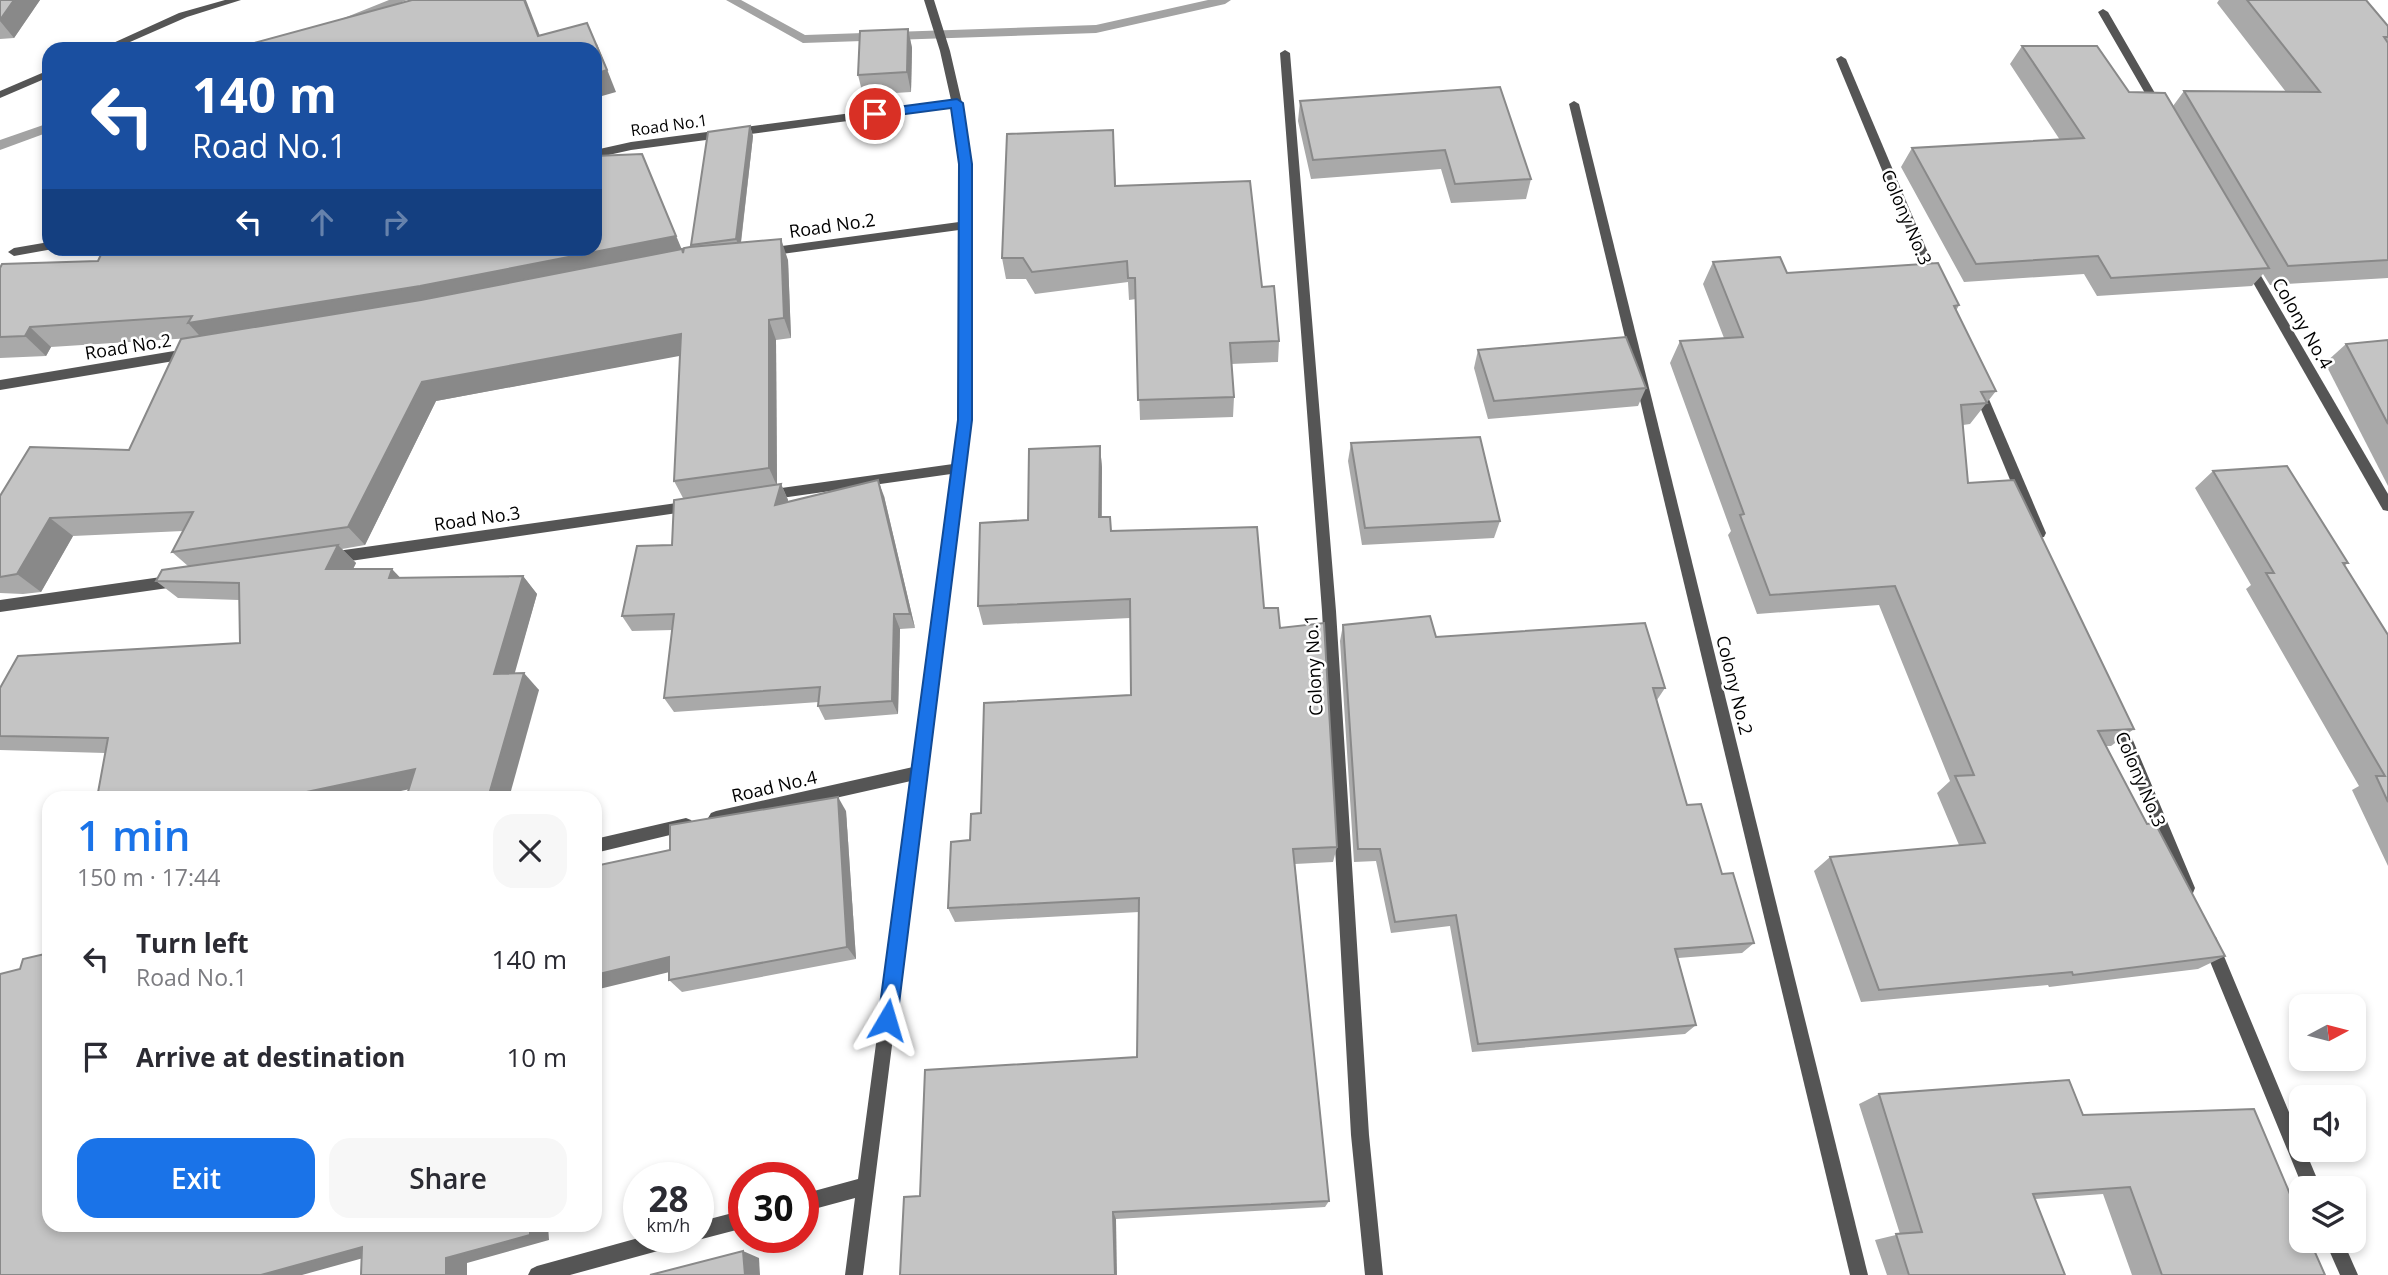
<!DOCTYPE html>
<html lang="en">
<head>
<meta charset="utf-8">
<style>
  :root { --surface:#fff; --page:#f7f7f7; --text:#2b2b33; --muted:#7c7c81; --accent:#1a73e8 }
  body { margin:0; font-family:"Open Sans",sans-serif; background:var(--page); color:var(--text); height:100vh; display:flex; flex-direction:column; font-size:26px; white-space:nowrap }
  * { box-sizing:border-box; margin:0 }
  p { font-size:23px; color:var(--muted) }
  .icon { flex:none; width:38px; height:38px; fill:none; stroke:currentColor; stroke-width:2; stroke-linecap:round; stroke-linejoin:round }
  .map { position:relative; flex:1; overflow:hidden }
  .sheet { position:absolute; left:42px; top:791px; width:560px; height:441px; display:flex; flex-direction:column; background:var(--surface); border-radius:21px; box-shadow:0 4px 10px #0003 }
  .sheet>* { flex:none }
  .banner { position:absolute; left:42px; top:42px; width:560px; height:214px; border-radius:21px; box-shadow:0 4px 10px #0003; background:#1a4fa0; color:#fff; overflow:hidden }
  .needle { width:46px; rotate:83deg }
  .fabs { position:absolute; left:2289px; top:994px; display:grid; gap:14px }
  .fabs a { display:grid; place-items:center; width:77px; height:77px; border-radius:14px; background:var(--surface); box-shadow:0 4px 10px #0003; font-size:35px }
  .speed { position:absolute; left:623px; top:1162px; display:flex; gap:14px; font-size:35px; font-weight:700; text-align:center }
  .speed>* { display:grid; place-content:center; width:91px; height:91px; border-radius:50%; background:var(--surface); box-shadow:0 4px 10px #0003; line-height:1 }
  .speed small { font-size:18px; font-weight:400 }
  .speed .limit { border:10px solid #d22; background:#fff; color:#111 }
  .pin { position:absolute; display:grid; place-items:center; width:60px; height:60px; color:#fff; margin:-30px; border:4px solid #fff; border-radius:50%; box-shadow:0 2px 7px #0007 }
  .me { position:absolute; width:77px; margin:-38px; rotate:7deg; stroke-linejoin:round; filter:drop-shadow(0 0 5px #0008) }
  .turn { display:flex; align-items:center; gap:24px; height:147px; padding:0 35px; font-size:32px }
  .turn .icon { width:91px; height:91px; stroke-width:2.5 }
  .turn b { display:block; font-size:49px; line-height:60px }
  .lanes { display:flex; align-items:center; height:66px; padding:0 35px; background:#0003; justify-content:center; gap:35px; direction:ltr }
  .lanes .off { opacity:.35 }
  .round { display:grid; place-items:center; flex:none; width:74px; height:74px; border-radius:21px; background:var(--page) }
  .headline { display:flex; align-items:center; justify-content:space-between; height:119px; padding:0 35px }
  h1 { font-size:42px; font-weight:600; line-height:52px; color:var(--accent) }
  .action { display:flex; gap:14px; margin-top:auto; padding:14px 35px }
  .action a { flex:1; height:80px; border-radius:21px; background:var(--accent); color:#fff; font-size:28px; font-weight:600; line-height:80px; text-align:center }
  .action a+a { background:var(--page); color:var(--text) }
  ul { padding:0; list-style:none }
  li { display:flex; align-items:center; gap:21px; height:98px; padding:0 35px }
  li div { flex:1 }
  li b { display:block; font-size:26px }
  li em { font-style:normal }
  .map>svg:first-child { display:block }
  .lines { fill:none; stroke-linecap:round; stroke-linejoin:round }
  .stream { fill:#a3a3a3; fill-rule:evenodd }
  .minor { fill:#555; fill-rule:evenodd }
  .wall { fill:#a9a9a9 }
  .shaded-wall { fill:#898989 }
  .building { fill:#c4c4c4; stroke:#898989; stroke-width:2 }
  .route { fill:#1a73e8; stroke:#114b97; stroke-width:2 }
  .labels { text-anchor:middle; dominant-baseline:central; stroke-width:5; stroke-linejoin:round; paint-order:stroke }
  .far-street-label { font-size:16px; fill:#000; stroke:#fff }
  .street-label { font-size:18px; fill:#000; stroke:#fff }
</style>
</head>
<body>
<div class="map">
<svg width="2388" height="1275" viewBox="0 0 2388 1275">
  <rect width="100%" height="100%" fill="#fff"/>
  <g class="lines">
    <!-- stream -->
    <g class="stream">
      <polygon points="389,0 407,0 349,23 341,23 339,20"/>
      <polygon points="726,0 741,0 805,35 1096,25 1208,0 1231,0 1225,4 1096,33 803,43"/>
      <polygon points="49,123 49,132 0,150 0,140"/>
    </g>
    <!-- minor -->
    <g class="minor">
      <polygon points="225,0 241,0 187,17 114,49 100,49 179,13"/>
      <polygon points="924,0 934,0 950,51 962,103 970,165 971,420 863,1275 845,1275 855,1198 803,1212 803,1194 858,1179 911,781 716,825 711,823 708,818 711,813 716,811 913,767 951,474 767,500 760,495 767,490 953,464 959,420 959,230 767,256 761,252 767,248 959,222 960,165 952,107 631,150 595,158 595,150 631,142 951,100 940,51"/>
      <polygon points="2103,9 2108,12 2163,107 2162,109 2154,109 2153,107 2098,12"/>
      <polygon points="1285,50 1290,53 1336,611 1369,1135 1383,1275 1365,1275 1351,1135 1322,611 1280,53"/>
      <polygon points="1841,56 1846,59 1940,281 1938,284 1934,285 1928,281 1836,59"/>
      <polygon points="49,70 49,77 0,98 0,91"/>
      <polygon points="1574,101 1579,104 1868,1275 1850,1275 1569,104"/>
      <polygon points="49,242 49,248 53,249 14,256 8,252 14,248"/>
      <polygon points="2249,261 2253,262 2388,494 2388,511 2383,510 2243,265"/>
      <polygon points="192,348 198,353 192,358 0,390 0,380"/>
      <polygon points="1979,385 1985,390 2046,533 2044,537 2039,538 2032,533 1973,390"/>
      <polygon points="691,501 698,506 691,511 330,564 325,562 323,558 325,554 330,552"/>
      <polygon points="175,575 180,577 182,581 180,585 175,587 0,612 0,600"/>
      <polygon points="2117,713 2122,714 2124,719 2195,888 2193,893 2187,895 2181,893 2179,888 2110,719 2112,714"/>
      <polygon points="686,818 691,820 694,825 691,830 595,853 595,839"/>
      <polygon points="2210,934 2216,937 2301,1141 2301,1150 2305,1150 2321,1188 2303,1188 2202,942 2204,937"/>
      <polygon points="744,1210 744,1228 698,1240 692,1237 698,1237 698,1222"/>
      <polygon points="642,1237 685,1237 682,1243 676,1246 570,1275 528,1275 531,1269 537,1266"/>
      <polygon points="2325,1241 2343,1241 2358,1275 2340,1275"/>
    </g>
  </g>
  <!-- wall -->
  <g class="wall">
    <polygon points="0,0 40,0 14,38 0,39"/>
    <polygon points="2219,0 2366,0 2388,26 2388,278 2270,285 2263,274 2252,286 2097,296 2084,274 1964,282 1901,167 1912,148 2060,140 2010,64 2022,46 2129,92 2173,106 2184,91 2286,92 2217,3"/>
    <polygon points="908,29 912,48 911,92 863,95 858,75"/>
    <polygon points="1300,101 1531,179 1526,199 1451,203 1441,169 1311,179 1298,121"/>
    <polygon points="750,126 753,136 741,243 788,260 791,338 776,340 777,485 781,484 788,500 788,502 884,496 915,628 900,629 898,714 825,720 818,706 819,702 674,712 664,698 673,630 632,631 622,616 672,545 683,498 674,481 680,355 436,401 365,545 342,549 356,563 353,569 400,578 523,576 537,594 514,673 539,690 409,789 105,753 0,750 0,688 240,643 239,600 178,598 156,581 188,566 172,552 183,531 73,536 41,592 23,594 0,593 0,496 129,450 191,338 51,347 46,356 0,358 0,268 98,261 683,253 692,247 691,245"/>
    <polygon points="1113,130 1116,186 1262,287 1279,341 1278,362 1231,364 1234,397 1233,417 1140,420 1136,299 1129,300 1128,282 1035,294 1026,279 1006,279 1002,258"/>
    <polygon points="1713,262 1787,273 1959,305 1956,311 1996,391 1970,424 1963,425 1968,483 2134,729 2111,746 2106,746 2147,824 2225,956 2198,969 2049,987 2048,985 1861,1002 1814,871 1830,857 1959,845 1937,793 1950,781 1879,605 1757,614 1728,535 1731,531 1670,363 1680,341 1724,338 1703,284"/>
    <polygon points="2388,340 2388,486 2325,363 2346,344"/>
    <polygon points="1478,350 1646,388 1638,406 1488,419 1474,368"/>
    <polygon points="1351,443 1500,521 1494,538 1362,545 1348,461"/>
    <polygon points="1100,446 1102,468 1102,517 1110,517 1111,531 1264,608 1280,628 1337,847 1333,862 1295,864 1329,1201 1325,1207 1116,1219 920,1196 1137,1057 1139,912 955,922 948,908 970,840 981,813 1131,695 1130,618 983,625 978,606 1028,520"/>
    <polygon points="2213,471 2348,563 2344,566 2388,635 2388,866 2352,790 2359,786 2246,589 2251,585 2195,488"/>
    <polygon points="1343,625 1436,637 1665,688 1657,700 1687,805 1722,874 1754,943 1742,953 1678,958 1696,1025 1685,1034 1472,1052 1450,926 1391,933 1376,861 1354,862 1340,641"/>
    <polygon points="846,811 856,959 682,992 669,980 669,972"/>
    <polygon points="1879,1094 2083,1115 2325,1275 2132,1275 2103,1194 2035,1199 2065,1275 1887,1275 1875,1240 1900,1234 1859,1104"/>
  </g>
  <!-- shaded-wall -->
  <g class="shaded-wall">
    <polygon points="14,0 40,0 14,38 0,21"/>
    <polygon points="524,0 526,0 545,49 538,36"/>
    <polygon points="908,29 912,48 911,92 907,72"/>
    <polygon points="597,44 616,92 595,98 595,74"/>
    <polygon points="750,126 753,136 740,249 736,239"/>
    <polygon points="642,154 685,257 207,344 188,323"/>
    <polygon points="781,239 788,260 791,338 784,318"/>
    <polygon points="769,320 776,340 777,486 769,468"/>
    <polygon points="30,327 51,347 46,356 25,336"/>
    <polygon points="681,334 690,354 436,401 365,545 348,527 422,382"/>
    <polygon points="1100,446 1102,468 1101,538 1099,517"/>
    <polygon points="878,480 884,496 915,628 910,614"/>
    <polygon points="781,484 788,500 782,521 775,505"/>
    <polygon points="50,518 73,536 41,592 17,574"/>
    <polygon points="338,545 356,563 344,587 326,569"/>
    <polygon points="392,569 409,587 389,578"/>
    <polygon points="523,576 537,594 510,690 494,674"/>
    <polygon points="894,614 900,629 898,714 892,701"/>
    <polygon points="524,673 539,690 509,798 488,798"/>
    <polygon points="415,769 433,784 369,798 278,798"/>
    <polygon points="838,797 846,811 856,959 847,947"/>
    <polygon points="669,957 682,969 595,990 595,975"/>
    <polygon points="1113,1212 1116,1219 1117,1275 1115,1275"/>
    <polygon points="530,1225 548,1225 549,1240 467,1263 467,1275 446,1275 446,1258"/>
    <polygon points="362,1247 385,1252 302,1275 261,1275"/>
    <polygon points="743,1251 759,1258 760,1275 745,1275"/>
  </g>
  <!-- building -->
  <g class="building">
    <polygon points="0,0 14,0 0,20"/>
    <polygon points="412,0 524,0 538,36 587,23 607,70 595,74 595,49 232,49"/>
    <polygon points="2247,0 2366,0 2388,26 2388,37 2384,37 2388,43 2388,260 2288,266 2184,91 2320,92"/>
    <polygon points="908,29 907,72 858,75 860,31"/>
    <polygon points="2022,46 2097,46 2129,92 2165,93 2269,268 2111,278 2098,256 1976,264 1912,148 2084,138"/>
    <polygon points="1500,87 1531,179 1455,184 1445,150 1313,160 1300,101"/>
    <polygon points="750,126 736,239 691,245 708,132"/>
    <polygon points="1113,130 1115,186 1250,181 1262,287 1274,286 1279,341 1230,343 1234,397 1138,400 1135,278 1128,278 1127,261 1032,272 1023,258 1002,258 1007,134"/>
    <polygon points="642,154 676,236 420,286 188,323 192,316 30,327 25,336 0,337 0,268 2,264 98,261 104,248 595,248 595,156"/>
    <polygon points="781,239 784,318 769,320 769,468 674,481 681,334 422,382 348,527 172,552 193,512 50,518 17,574 0,577 0,496 30,447 129,450 181,339 421,300 682,249 683,253 684,248 690,247"/>
    <polygon points="1780,257 1787,273 1938,263 1959,305 1954,306 1996,391 1981,392 1987,403 1961,405 1968,483 2014,480 2134,729 2098,731 2147,824 2155,823 2225,956 2073,975 2072,972 1879,990 1830,857 1985,843 1955,776 1974,775 1895,586 1770,595 1740,515 1744,514 1680,341 1743,337 1713,262"/>
    <polygon points="1626,337 1646,388 1494,401 1478,350"/>
    <polygon points="2388,340 2388,424 2346,344"/>
    <polygon points="1480,437 1500,521 1365,528 1351,443"/>
    <polygon points="1100,446 1099,517 1110,517 1111,531 1257,527 1264,608 1278,608 1280,628 1324,623 1337,847 1293,849 1329,1201 1113,1212 1115,1275 900,1275 904,1197 920,1196 925,1070 1137,1057 1139,898 948,908 951,842 970,840 971,814 981,813 984,703 1131,695 1130,599 978,606 980,523 1028,520 1029,449"/>
    <polygon points="2287,466 2348,563 2343,563 2388,635 2388,802 2376,776 2385,776 2266,573 2274,573 2213,471"/>
    <polygon points="878,480 910,614 894,614 892,701 818,706 820,687 664,698 674,614 622,616 637,546 672,545 674,500 781,484 775,505"/>
    <polygon points="338,545 326,569 392,569 389,578 523,576 494,674 524,673 488,798 406,798 415,769 278,798 97,798 108,738 0,736 0,688 18,656 240,643 239,583 156,581 162,570"/>
    <polygon points="1430,616 1436,637 1645,623 1665,688 1653,688 1687,805 1701,804 1722,874 1733,873 1754,943 1675,949 1696,1025 1478,1044 1456,915 1395,922 1380,849 1358,849 1343,625"/>
    <polygon points="838,797 847,947 669,980 669,957 595,975 595,866 670,850 670,825"/>
    <polygon points="49,953 49,1225 530,1225 530,1235 446,1258 446,1275 361,1275 362,1247 261,1275 0,1275 0,974 20,969 23,959"/>
    <polygon points="2069,1080 2083,1115 2254,1109 2301,1220 2301,1241 2310,1241 2325,1275 2162,1275 2130,1187 2033,1194 2065,1275 1909,1275 1896,1234 1922,1232 1879,1094"/>
    <polygon points="743,1251 745,1275 650,1275"/>
  </g>
  <!-- route -->
  <polygon class="route" points="957,99 963,103 972,164 972,420 897,1020 894,1027 887,1030 881,1027 878,1020 958,420 959,164 951,108 875,118 869,114 875,110"/>
  <g class="labels">
    <!-- far-street labels -->
    <g class="far-street-label">
      <text transform="translate(669 125) rotate(-8)">Road No.1</text>
    </g>
    <!-- street labels -->
    <g class="street-label">
      <text transform="translate(1907 217) rotate(67)">Colony No.3</text>
      <text transform="translate(832 225) rotate(-8)">Road No.2</text>
      <text transform="translate(2303 323) rotate(60)">Colony No.4</text>
      <text transform="translate(128 346) rotate(-9)">Road No.2</text>
      <text transform="translate(477 518) rotate(-8)">Road No.3</text>
      <text transform="translate(1313 665) rotate(-93)">Colony No.1</text>
      <text transform="translate(1735 685) rotate(76)">Colony No.2</text>
      <text transform="translate(2141 779) rotate(67)">Colony No.3</text>
      <text transform="translate(774 786) rotate(-13)">Road No.4</text>
    </g>
  </g>
</svg>
<div class="fabs">
<a><svg class="needle" viewBox="-14 -14 28 28"><path d="M0-13l5 13h-10z" fill="#e53935"/><path d="M0 13l5-13h-10z" fill="#7c7c81"/></svg></a>
<a><svg class="icon" aria-label="sound" viewBox="0 0 24 24"><path d="M4 9h4l5-4v14l-5-4H4zM17 9q2 3 0 6"/></svg></a>
<a><svg class="icon" aria-label="layers" viewBox="0 0 24 24"><path d="M12 4l9 5-9 5-9-5zM3 14l9 5 9-5"/></svg></a>
</div>
<div class="speed"><div>28<small>km/h</small></div><div class="limit">30</div></div>
<div class="pin" style="left:875px;top:114px;background:#d93025"><svg class="icon" aria-label="arrive" viewBox="0 0 24 24"><path d="M6 21V4h12l-3 4 3 4H6"/></svg></div>
<svg class="me" style="left:887px;top:1020px" viewBox="-20 -20 40 40"><path d="M0-17L14 15 0 8-14 15z" fill="#1a73e8" stroke="#fff" stroke-width="4"/></svg>
<div class="banner">
<div class="turn"><svg class="icon" aria-label="left" viewBox="0 0 24 24"><path d="M17 20v-9H6M10 6l-5 5 5 5"/></svg><div><b>140 m</b>Road No.1</div></div>
<div class="lanes"><svg class="icon" aria-label="left" viewBox="0 0 24 24"><path d="M17 20v-9H6M10 6l-5 5 5 5"/></svg><svg class="icon off" aria-label="ahead" viewBox="0 0 24 24"><path d="M12 20V5M6 11l6-6 6 6"/></svg><svg class="icon off" aria-label="right" viewBox="0 0 24 24"><path d="M7 20v-9h11M14 6l5 5-5 5"/></svg></div>
</div>
<section class="sheet">
<div class="headline"><div><h1>1 min</h1><p>150 m · 17:44</p></div><a class="round"><svg class="icon" aria-label="close" viewBox="0 0 24 24"><path d="M6 6l12 12M18 6L6 18"/></svg></a></div>
<ul>
<li><svg class="icon" aria-label="left" viewBox="0 0 24 24"><path d="M17 20v-9H6M10 6l-5 5 5 5"/></svg><div><b>Turn left</b><p>Road No.1</p></div><em>140 m</em></li>
<li><svg class="icon" aria-label="arrive" viewBox="0 0 24 24"><path d="M6 21V4h12l-3 4 3 4H6"/></svg><div><b>Arrive at destination</b></div><em>10 m</em></li>
</ul>
<div class="action"><a>Exit</a><a>Share</a></div>
</section>
</div>
</body>
</html>
